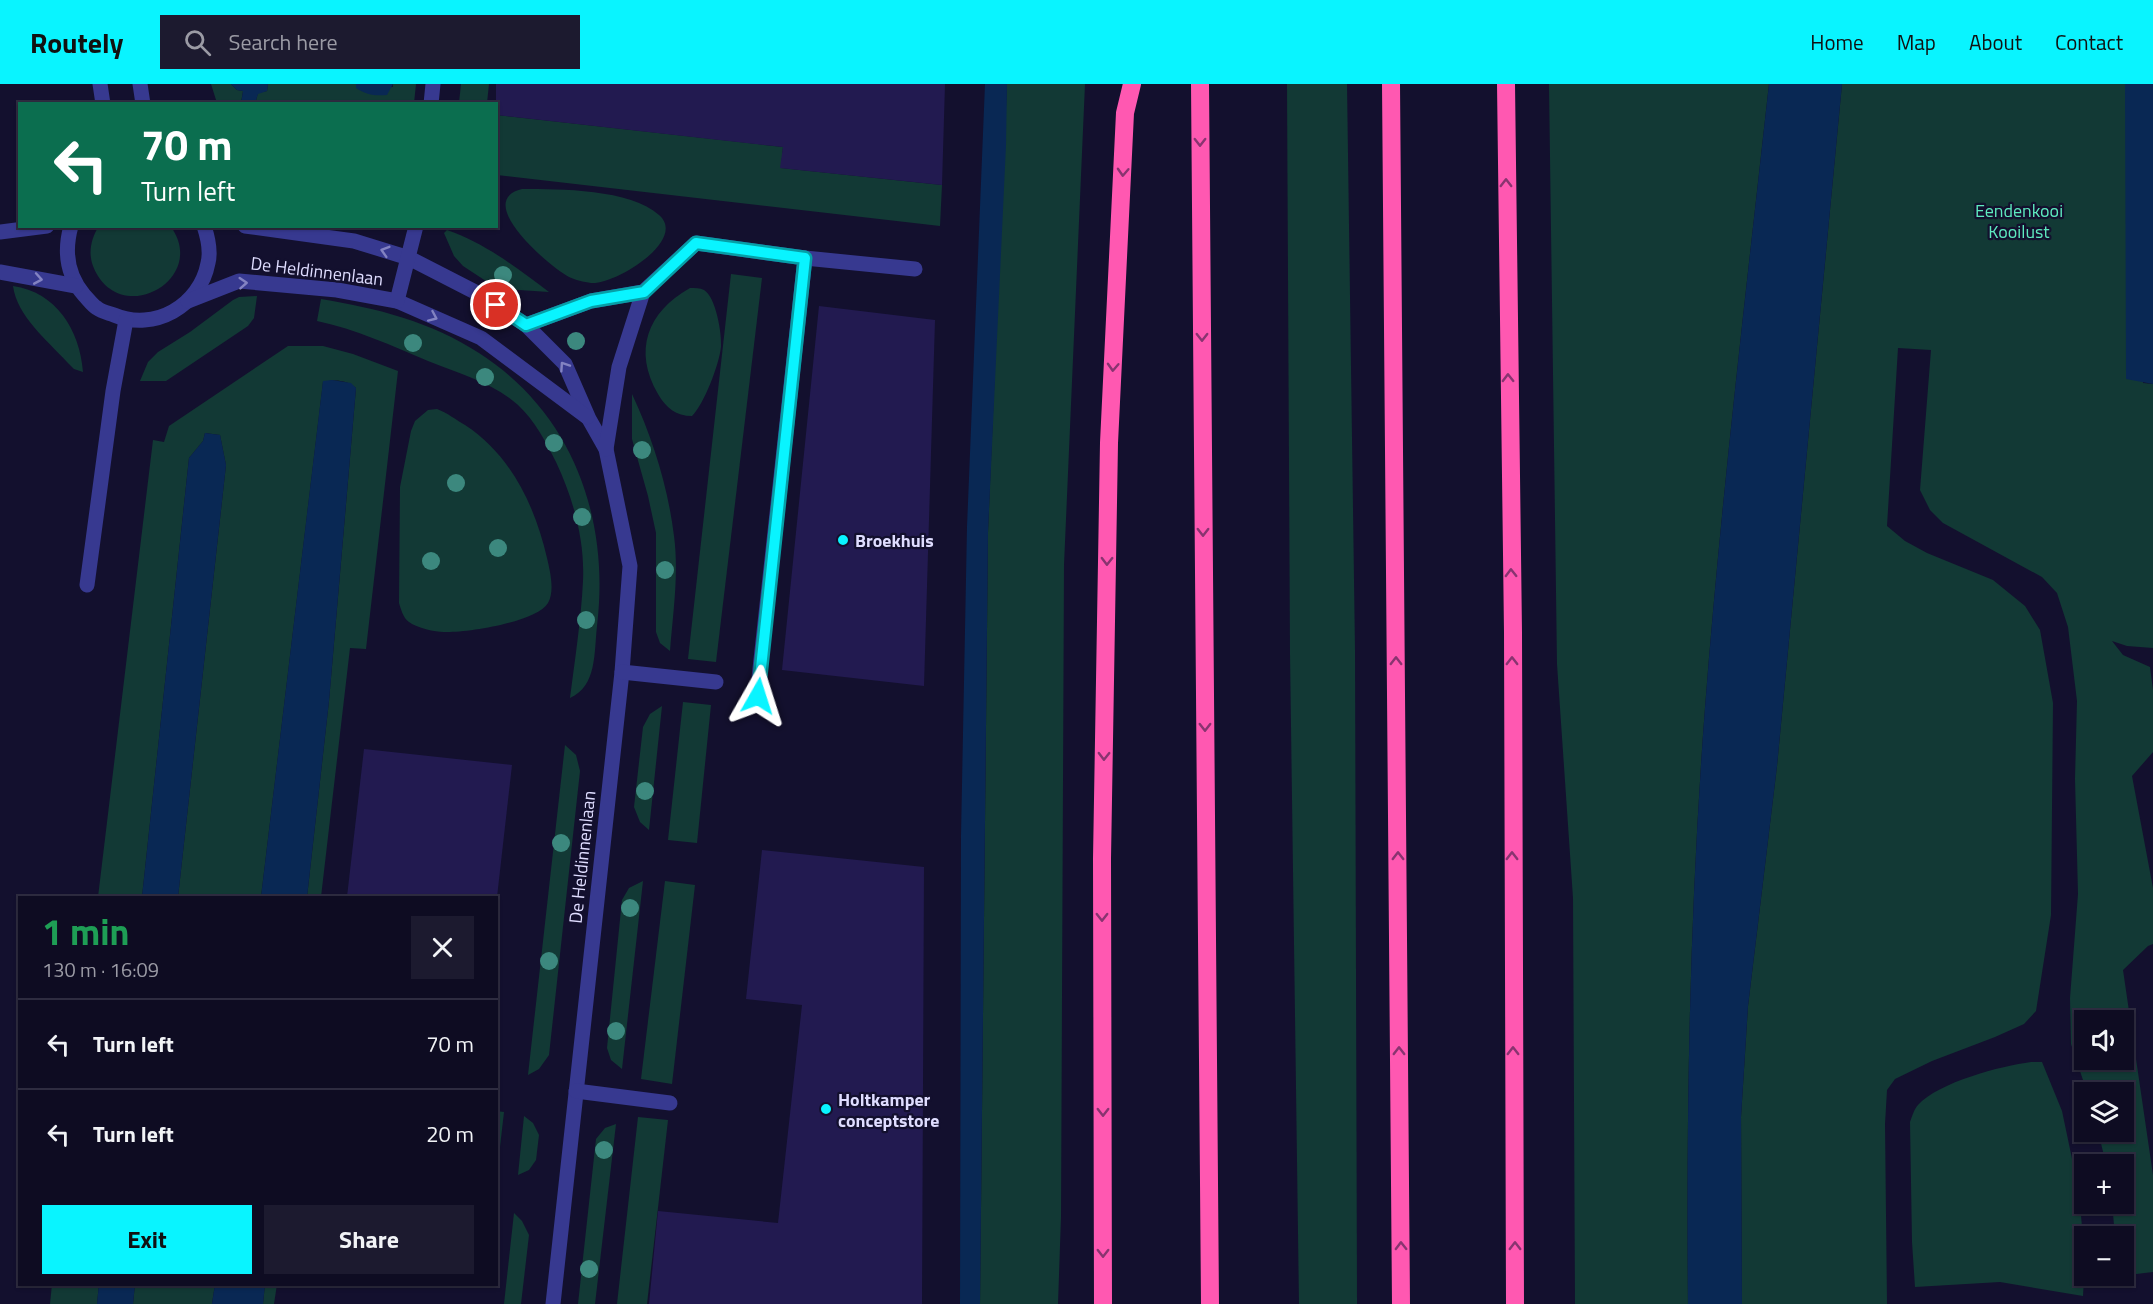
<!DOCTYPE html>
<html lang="en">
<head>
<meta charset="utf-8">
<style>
  :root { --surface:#0e0c22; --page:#1c1a2f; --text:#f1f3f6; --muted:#9b9ba5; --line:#2e2c40; --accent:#09f4ff }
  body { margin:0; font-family:"Titillium Web",sans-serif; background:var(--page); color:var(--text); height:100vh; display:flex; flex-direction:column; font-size:22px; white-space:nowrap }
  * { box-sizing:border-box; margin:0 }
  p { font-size:20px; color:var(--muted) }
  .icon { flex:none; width:33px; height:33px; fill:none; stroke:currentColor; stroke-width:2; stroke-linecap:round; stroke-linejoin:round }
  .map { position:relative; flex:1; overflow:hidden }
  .details { position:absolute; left:18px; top:812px; width:480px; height:390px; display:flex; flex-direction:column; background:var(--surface); border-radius:0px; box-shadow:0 2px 4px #0004,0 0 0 2px var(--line) }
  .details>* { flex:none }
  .top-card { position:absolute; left:18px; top:18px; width:480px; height:126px; border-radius:0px; box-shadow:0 2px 4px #0004,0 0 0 2px var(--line); background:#0b6e4f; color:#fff; overflow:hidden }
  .tools { position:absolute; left:2074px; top:926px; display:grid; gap:12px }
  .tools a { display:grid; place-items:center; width:60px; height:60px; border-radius:0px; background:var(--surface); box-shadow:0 2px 4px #0004,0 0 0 2px var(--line); font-size:30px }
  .pin { position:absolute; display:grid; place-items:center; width:51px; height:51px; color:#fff; margin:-26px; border:3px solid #fff; border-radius:50%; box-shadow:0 2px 6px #0007 }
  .me { position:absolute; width:66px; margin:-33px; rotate:6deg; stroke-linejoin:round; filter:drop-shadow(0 0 4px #0008) }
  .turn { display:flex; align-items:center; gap:21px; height:126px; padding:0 24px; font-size:27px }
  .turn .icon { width:78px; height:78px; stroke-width:2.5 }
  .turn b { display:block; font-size:42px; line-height:51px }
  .round { display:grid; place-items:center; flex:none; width:63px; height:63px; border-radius:0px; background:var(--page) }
  .summary { display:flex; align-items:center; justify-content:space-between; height:102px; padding:0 24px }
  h1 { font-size:36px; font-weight:700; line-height:45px; color:#1e9e55 }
  .primary-button { display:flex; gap:12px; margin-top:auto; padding:12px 24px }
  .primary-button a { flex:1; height:69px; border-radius:0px; background:var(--accent); color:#111; font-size:24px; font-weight:700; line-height:69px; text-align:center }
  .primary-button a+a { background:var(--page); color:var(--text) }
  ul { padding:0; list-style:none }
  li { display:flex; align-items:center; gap:18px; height:90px; padding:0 24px; border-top:2px solid var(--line) }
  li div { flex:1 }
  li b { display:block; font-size:22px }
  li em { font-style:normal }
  header { display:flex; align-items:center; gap:36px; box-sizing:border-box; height:84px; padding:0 30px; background:var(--accent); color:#111 }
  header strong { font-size:28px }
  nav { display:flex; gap:33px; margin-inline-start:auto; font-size:21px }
  .search { width:420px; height:54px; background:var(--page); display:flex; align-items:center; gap:15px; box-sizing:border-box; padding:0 21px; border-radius:0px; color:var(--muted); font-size:22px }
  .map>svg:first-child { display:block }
  .green { fill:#123935; fill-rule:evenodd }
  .water { fill:#092854 }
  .building { fill:#221a50 }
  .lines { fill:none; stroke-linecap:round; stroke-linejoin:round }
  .minor { stroke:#373990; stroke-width:15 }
  .highway { stroke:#ff58b1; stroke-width:18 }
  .tree { fill:#3c887e }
  .oneway { stroke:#893470 }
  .oneway2 { stroke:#8383c2 }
  .route-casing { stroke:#069fa6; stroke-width:15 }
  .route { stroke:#09f4ff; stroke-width:10 }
  .poi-dot { fill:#09f4ff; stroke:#13102e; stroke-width:2 }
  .labels { text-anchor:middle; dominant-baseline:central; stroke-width:4.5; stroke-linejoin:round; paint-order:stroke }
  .park-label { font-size:18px; fill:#5eeabf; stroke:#13102e }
  .street-label { font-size:18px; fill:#dfddff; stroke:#13102e }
  .poi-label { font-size:18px; font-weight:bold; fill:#dfddff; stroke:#13102e; text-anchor:start }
</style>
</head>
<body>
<header>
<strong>Routely</strong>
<div class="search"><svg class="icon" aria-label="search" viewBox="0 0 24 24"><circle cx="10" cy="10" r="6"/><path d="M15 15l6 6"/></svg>Search here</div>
<nav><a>Home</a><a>Map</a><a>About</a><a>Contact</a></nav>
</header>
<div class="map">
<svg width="2153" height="1220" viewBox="0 0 2153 1220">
  <rect width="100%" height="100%" fill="#13102e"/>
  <!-- green -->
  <g class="green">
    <polygon points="211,0 231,0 237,6 243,7 241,19 217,19"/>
    <polygon points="268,0 356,0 356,4 393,3 393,0 416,0 414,19 255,20 258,9 267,7"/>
    <polygon points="461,0 489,0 487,19 459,19"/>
    <polygon points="1007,0 1085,0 1064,481 1061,1133 1058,1220 980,1220 988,448"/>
    <polygon points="1287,0 1347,0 1355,567 1357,1220 1299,1220 1290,569"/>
    <path d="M1549 0H1769C1746 208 1721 416 1705 624 1690 822 1686 1021 1688 1220H1575L1573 814 1557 580Z"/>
    <path d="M1842 0H2153L2143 299 2153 300V564L2127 562 2112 557 2123 571 2150 583 2153 606V668L2132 692 2153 804V860L2148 862 2123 886 2153 1091V1188L2128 1191 2124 1187V1152H2115L2112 1119H2124V1080H2106L2098 1047H2124V1008H2087L2071 960 2070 914 2078 810 2075 695 2077 617 2068 543 2057 509 2042 493 1943 439 1930 426 1920 406 1931 266 1898 264 1887 442 1905 457 1927 469 1993 496 2025 522 2040 546 2053 619 2051 831 2036 927 2024 940 1995 953 1932 977 1895 995 1887 1006 1885 1040 1887 1220H1742L1741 1033 1748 922 1777 682ZM2085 936H2124V975H2085Z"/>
    <polygon points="497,31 783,63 781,84 942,101 940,142 497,91"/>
    <path d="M522 105C559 105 631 105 659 131 688 156 615 201 591 199 584 198 575 196 569 193 550 183 472 117 522 105Z"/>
    <path d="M99 142 171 143C209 196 118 246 93 182 88 169 91 154 99 142Z"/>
    <path d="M447 146C485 159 517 184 549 208L504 205 495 203 463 182 454 172 444 149Z"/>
    <polygon points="731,190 762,194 716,578 688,575"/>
    <path d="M13 202C56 208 80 246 83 288L74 285 67 278C47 256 17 232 13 202Z"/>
    <path d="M690 204C695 204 700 204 704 206 716 213 722 250 721 263 719 281 704 320 692 332 676 332 666 324 658 310 633 267 647 228 690 204Z"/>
    <polygon points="257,212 254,234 248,242 166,297 140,297 148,278 158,268 190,248 233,216 239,213"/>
    <path d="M321 215C376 224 432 238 479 269 573 329 610 435 597 542 594 569 597 602 570 614 575 575 581 536 583 497 585 456 573 414 556 378 546 358 535 337 518 321 494 299 458 289 428 277 392 262 356 245 317 237Z"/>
    <path d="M288 262H323L353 270 398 287 366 565 350 564 321 813H307L329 617 356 304C348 296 334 295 323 298L261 813H178L226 381 220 351 205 349 203 357 189 374 142 813H98L153 356 164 358 169 342Z"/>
    <path d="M632 310C653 355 668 403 674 452 679 490 673 529 670 567L660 559 656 548V449L648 412 632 355Z"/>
    <path d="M437 325C448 329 456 336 465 341 511 371 535 422 547 474 550 487 555 507 548 519 537 538 466 549 444 548 435 548 417 544 409 538 403 534 401 525 399 519L400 403 411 347 415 337 428 326Z"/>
    <polygon points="683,618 711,621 697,759 668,756"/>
    <polygon points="662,622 649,746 640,738 634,723 643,643 650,630"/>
    <polygon points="565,661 576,671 580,687 549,971 539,985 528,991"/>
    <polygon points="643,797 622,985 611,976 607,964 622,816 629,804"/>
    <polygon points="665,797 695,801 672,1000 641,995"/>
    <path d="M2031 978H2042L2062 1027 2079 1108 2085 1178 2083 1212 2000 1198 1915 1203 1912 1158 1910 1038C1912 1033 1914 1025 1918 1021 1939 998 2001 982 2031 978Z"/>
    <polygon points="496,1027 504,1028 497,1089 496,1089"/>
    <polygon points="524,1032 533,1039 539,1051 536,1076 529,1086 518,1091"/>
    <polygon points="638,1033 668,1036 647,1220 617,1220"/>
    <polygon points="616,1040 595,1220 578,1220 596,1055 605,1044"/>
    <polygon points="514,1129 522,1137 529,1151 521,1220 504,1220"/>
    <polygon points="52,1200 99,1200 97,1220 50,1220"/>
    <polygon points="135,1200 215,1200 212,1220 133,1220"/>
    <polygon points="265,1200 277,1200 274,1220 263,1220"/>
  </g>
  <!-- water -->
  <g class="water">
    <polygon points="231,0 268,0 267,7 258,10 255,19 241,20 243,7 237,6"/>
    <path d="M356 0H393L387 11C374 12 367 11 356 4Z"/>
    <polygon points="985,0 1007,0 1006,61 988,448 980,1220 960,1220 961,752 967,443"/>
    <path d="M1769 0H1842L1777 682 1748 922 1741 1033 1742 1220H1688C1686 1021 1690 822 1705 624 1721 416 1746 208 1769 0Z"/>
    <polygon points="2125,0 2153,0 2153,300 2126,295"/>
    <polygon points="332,296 351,299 356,304 329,617 307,813 261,813 323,297"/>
    <polygon points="205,349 220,351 226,381 178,813 142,813 189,374 203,357"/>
    <polygon points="99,1200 135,1200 133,1220 97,1220"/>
    <polygon points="215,1200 265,1200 263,1220 212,1220"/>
  </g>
  <!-- building -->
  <g class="building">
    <polygon points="496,0 945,0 942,101 780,84 783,63 496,31"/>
    <polygon points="819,222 935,236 924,602 782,586"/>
    <polygon points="364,665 512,681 497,813 347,813"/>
    <polygon points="762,766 924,783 922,1220 649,1220 658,1127 778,1139 802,921 746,915"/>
  </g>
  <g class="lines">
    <!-- minor -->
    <g class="minor">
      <polyline points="100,0 103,20"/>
      <polyline points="140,0 143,20"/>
      <polyline points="431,20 433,0"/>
      <path d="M71 142C64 167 67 191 84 211 88 215 92 221 97 224 102 228 109 229 114 231 154 248 200 222 208 179 211 167 208 154 204 142"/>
      <polyline points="245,142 354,157 409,174 481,211 526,241 565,280 589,335 606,365 630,482 622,588 553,1220"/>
      <polyline points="0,148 47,142"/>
      <polyline points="0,188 76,202"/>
      <polyline points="188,217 239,197 337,206 397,217 481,254 587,333"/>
      <polyline points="397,217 416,142"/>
      <polyline points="526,241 591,217 643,208 696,159 805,174 915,185"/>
      <polyline points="606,365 619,283 643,208"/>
      <polyline points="87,501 113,307 126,236"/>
      <polyline points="622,588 716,598"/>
      <polyline points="757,612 805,174"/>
      <polyline points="576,1007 670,1019"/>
    </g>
    <!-- highway -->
    <g class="highway">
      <polyline points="1200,0 1210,1220"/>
      <polyline points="1391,0 1401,1220"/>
      <polyline points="1506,0 1513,548 1515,1220"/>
      <polyline points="1103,1220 1102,775 1109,359 1125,29 1132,0"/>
    </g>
  </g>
  <!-- trees -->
  <g class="tree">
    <circle cx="503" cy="191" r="9"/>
    <circle cx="576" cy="257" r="9"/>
    <circle cx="413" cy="259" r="9"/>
    <circle cx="485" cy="293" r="9"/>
    <circle cx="554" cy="359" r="9"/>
    <circle cx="642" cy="366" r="9"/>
    <circle cx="456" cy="399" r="9"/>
    <circle cx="582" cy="433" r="9"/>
    <circle cx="498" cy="464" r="9"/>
    <circle cx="431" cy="477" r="9"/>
    <circle cx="665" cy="486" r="9"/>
    <circle cx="586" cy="536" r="9"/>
    <circle cx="645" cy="707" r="9"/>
    <circle cx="561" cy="759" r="9"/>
    <circle cx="630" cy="824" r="9"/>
    <circle cx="549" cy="877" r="9"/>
    <circle cx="616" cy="947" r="9"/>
    <circle cx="604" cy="1066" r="9"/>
    <circle cx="589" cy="1185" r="9"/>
  </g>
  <!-- one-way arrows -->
  <defs><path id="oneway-chevron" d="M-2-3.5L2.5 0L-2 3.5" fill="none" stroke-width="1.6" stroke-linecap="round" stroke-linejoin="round" transform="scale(1.5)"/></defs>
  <g class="oneway">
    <use href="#oneway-chevron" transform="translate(1200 58) rotate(90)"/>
    <use href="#oneway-chevron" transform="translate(1123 88) rotate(93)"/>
    <use href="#oneway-chevron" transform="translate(1506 99) rotate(-90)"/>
    <use href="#oneway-chevron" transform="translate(1202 253) rotate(90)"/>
    <use href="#oneway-chevron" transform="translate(1113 283) rotate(93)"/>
    <use href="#oneway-chevron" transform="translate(1508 294) rotate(-91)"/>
    <use href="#oneway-chevron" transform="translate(1203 448) rotate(90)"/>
    <use href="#oneway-chevron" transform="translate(1107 477) rotate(91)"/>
    <use href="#oneway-chevron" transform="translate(1511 489) rotate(-91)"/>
    <use href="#oneway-chevron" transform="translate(1396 577) rotate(-90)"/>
    <use href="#oneway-chevron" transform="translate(1512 577) rotate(-90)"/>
    <use href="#oneway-chevron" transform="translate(1205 643) rotate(90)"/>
    <use href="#oneway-chevron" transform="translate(1104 672) rotate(91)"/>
    <use href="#oneway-chevron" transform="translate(1398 772) rotate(-90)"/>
    <use href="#oneway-chevron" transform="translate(1512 772) rotate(-90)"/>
    <use href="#oneway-chevron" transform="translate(1102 833) rotate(90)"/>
    <use href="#oneway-chevron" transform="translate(1399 967) rotate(-90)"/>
    <use href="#oneway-chevron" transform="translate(1513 967) rotate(-90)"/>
    <use href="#oneway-chevron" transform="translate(1103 1028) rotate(90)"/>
    <use href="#oneway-chevron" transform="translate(1401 1162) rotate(-91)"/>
    <use href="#oneway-chevron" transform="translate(1515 1162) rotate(-90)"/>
    <use href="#oneway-chevron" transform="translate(1103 1169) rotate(90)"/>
  </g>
  <g class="oneway2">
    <use href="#oneway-chevron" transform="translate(385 167) rotate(-163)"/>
    <use href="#oneway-chevron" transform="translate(38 195) rotate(10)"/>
    <use href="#oneway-chevron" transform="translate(243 199) rotate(-4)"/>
    <use href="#oneway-chevron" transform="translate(433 233) rotate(24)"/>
    <use href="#oneway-chevron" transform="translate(564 282) rotate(-124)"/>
  </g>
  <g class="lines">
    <!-- route casing -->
    <g class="route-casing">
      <polyline id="route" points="496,221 526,241 591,217 644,208 696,159 805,174 758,612"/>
    </g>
    <!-- route -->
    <use href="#route" class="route"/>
  </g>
  <!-- markers -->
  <g class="poi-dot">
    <circle cx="843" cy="456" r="6"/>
    <circle cx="826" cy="1025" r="6"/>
  </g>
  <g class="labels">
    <!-- park labels -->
    <g class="park-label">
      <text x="2019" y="126">Eendenkooi<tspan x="2019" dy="21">Kooilust</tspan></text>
    </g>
    <!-- street labels -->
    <g class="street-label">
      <text transform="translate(317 187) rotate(7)">De Heldinnenlaan</text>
      <text transform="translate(582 773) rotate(-84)">De Heldinnenlaan</text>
    </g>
    <!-- poi labels -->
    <g class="poi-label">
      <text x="855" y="456">Broekhuis</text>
      <text x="838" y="1015">Holtkamper<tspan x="838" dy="21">conceptstore</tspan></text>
    </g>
  </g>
</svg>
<div class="tools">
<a><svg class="icon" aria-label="sound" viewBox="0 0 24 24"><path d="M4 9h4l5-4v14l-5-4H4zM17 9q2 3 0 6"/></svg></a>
<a><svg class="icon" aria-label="layers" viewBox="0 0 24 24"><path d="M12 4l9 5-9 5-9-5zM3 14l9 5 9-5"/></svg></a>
<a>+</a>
<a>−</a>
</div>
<div class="pin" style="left:496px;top:221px;background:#d93025"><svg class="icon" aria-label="arrive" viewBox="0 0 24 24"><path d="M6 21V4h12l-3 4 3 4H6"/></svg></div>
<svg class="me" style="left:758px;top:612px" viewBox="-20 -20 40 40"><path d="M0-17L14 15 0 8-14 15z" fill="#09f4ff" stroke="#fff" stroke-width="4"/></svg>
<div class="top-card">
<div class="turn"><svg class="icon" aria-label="left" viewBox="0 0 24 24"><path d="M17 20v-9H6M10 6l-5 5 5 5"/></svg><div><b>70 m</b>Turn left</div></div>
</div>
<section class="details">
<div class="summary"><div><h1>1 min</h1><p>130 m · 16:09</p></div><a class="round"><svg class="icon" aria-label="close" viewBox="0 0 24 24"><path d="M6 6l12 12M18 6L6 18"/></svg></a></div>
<ul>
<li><svg class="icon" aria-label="left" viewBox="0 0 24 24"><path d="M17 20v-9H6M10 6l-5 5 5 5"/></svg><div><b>Turn left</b></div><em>70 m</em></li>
<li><svg class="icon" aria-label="left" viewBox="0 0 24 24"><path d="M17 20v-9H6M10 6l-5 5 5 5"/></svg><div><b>Turn left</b></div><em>20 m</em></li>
</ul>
<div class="primary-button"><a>Exit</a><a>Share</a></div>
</section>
</div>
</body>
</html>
